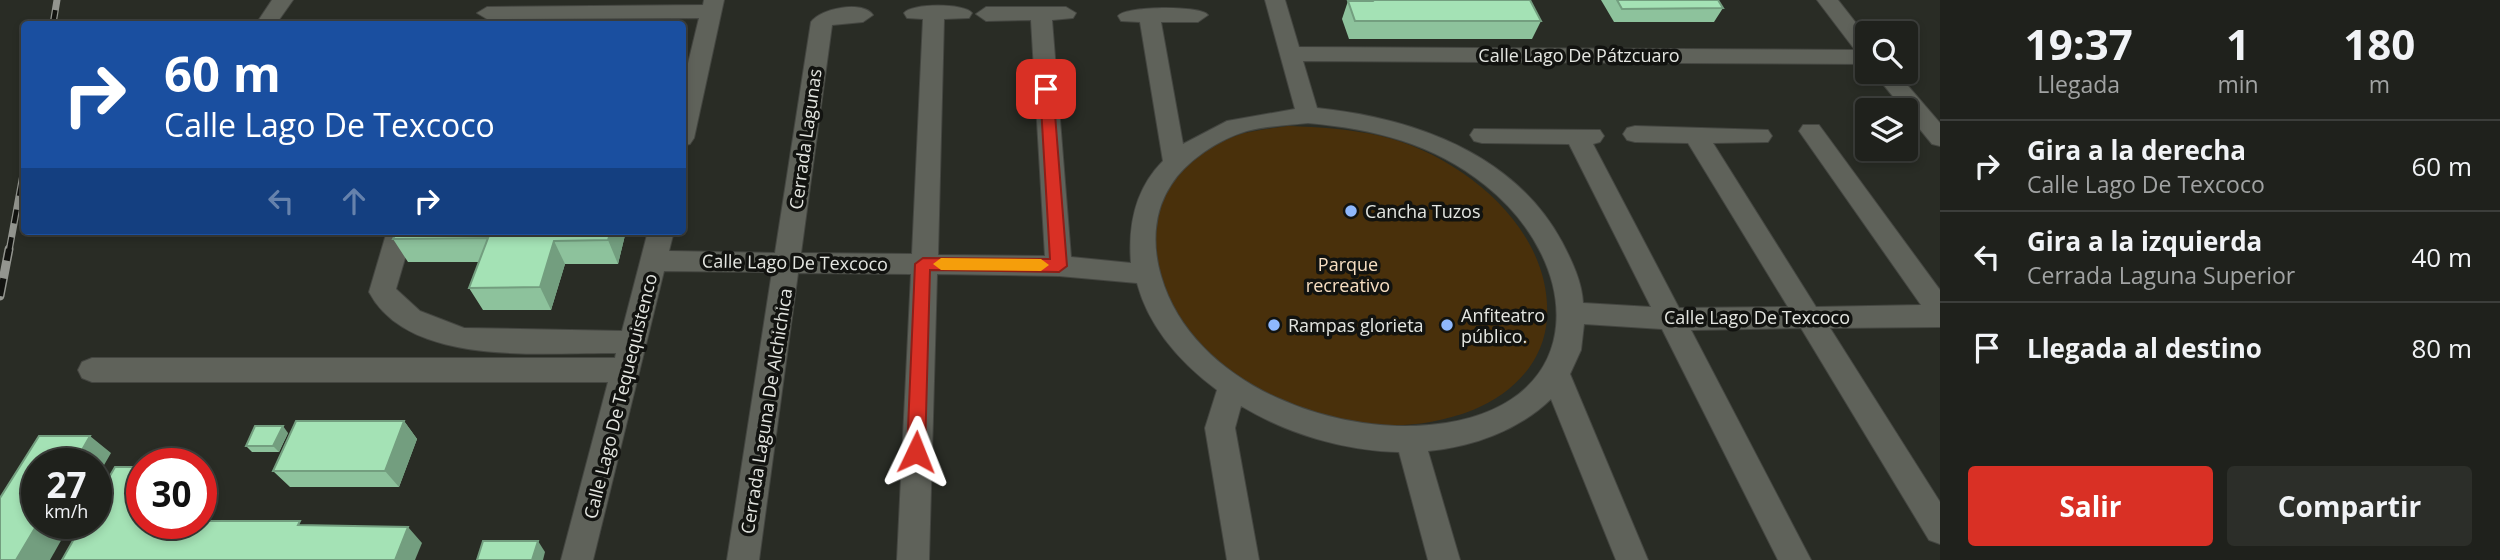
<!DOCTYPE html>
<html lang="es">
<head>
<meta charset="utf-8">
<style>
  :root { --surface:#1f211c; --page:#2c2e29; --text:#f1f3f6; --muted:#a1a3a3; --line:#3c3e3b; --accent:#d93025 }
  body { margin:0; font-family:"Open Sans",sans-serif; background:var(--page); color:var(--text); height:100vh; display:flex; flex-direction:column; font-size:26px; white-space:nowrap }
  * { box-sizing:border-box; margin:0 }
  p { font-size:23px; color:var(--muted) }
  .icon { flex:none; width:38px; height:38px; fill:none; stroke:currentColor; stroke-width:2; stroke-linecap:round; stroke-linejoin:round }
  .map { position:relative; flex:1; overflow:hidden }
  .drawer { display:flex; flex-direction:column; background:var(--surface); width:560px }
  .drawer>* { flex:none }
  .banner { position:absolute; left:21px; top:21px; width:665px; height:214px; border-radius:7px; box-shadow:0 4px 10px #0003,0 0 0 2px var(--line); background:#1a4fa0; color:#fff; overflow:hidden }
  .fabs { position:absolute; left:1855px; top:21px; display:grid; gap:14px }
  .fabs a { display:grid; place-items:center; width:63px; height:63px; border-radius:7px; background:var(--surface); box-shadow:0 4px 10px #0003,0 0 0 2px var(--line); font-size:35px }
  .speed { position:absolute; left:21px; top:448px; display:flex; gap:14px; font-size:35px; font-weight:700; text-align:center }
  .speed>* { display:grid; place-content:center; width:91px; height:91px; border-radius:50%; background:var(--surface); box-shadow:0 4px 10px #0003,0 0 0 2px var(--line); line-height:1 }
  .speed small { font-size:18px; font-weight:400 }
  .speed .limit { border:10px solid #d22; background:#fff; color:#111 }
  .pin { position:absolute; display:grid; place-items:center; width:60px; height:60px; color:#fff; margin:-30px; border-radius:14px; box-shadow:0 4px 10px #0006 }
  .me { position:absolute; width:77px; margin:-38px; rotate:2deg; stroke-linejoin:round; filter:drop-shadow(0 0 5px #0008) }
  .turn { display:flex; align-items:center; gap:24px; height:147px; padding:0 28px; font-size:32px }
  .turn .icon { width:91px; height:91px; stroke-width:2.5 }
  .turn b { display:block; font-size:49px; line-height:60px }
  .lanes { display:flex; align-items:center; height:66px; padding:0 28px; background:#0003; justify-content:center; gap:35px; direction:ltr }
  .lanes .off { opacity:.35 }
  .eta { display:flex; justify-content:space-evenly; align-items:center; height:119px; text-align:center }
  .eta b { font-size:42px; font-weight:700; line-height:49px }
  .button { display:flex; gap:14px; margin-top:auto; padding:14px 28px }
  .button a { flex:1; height:80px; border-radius:7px; background:var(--accent); color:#fff; font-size:28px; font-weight:700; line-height:80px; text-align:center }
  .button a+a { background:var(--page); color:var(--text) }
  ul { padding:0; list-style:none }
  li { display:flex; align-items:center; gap:21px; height:91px; padding:0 28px; border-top:2px solid var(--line) }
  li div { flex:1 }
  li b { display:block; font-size:26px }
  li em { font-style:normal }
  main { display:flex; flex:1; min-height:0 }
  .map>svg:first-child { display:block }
  .green { fill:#49300b }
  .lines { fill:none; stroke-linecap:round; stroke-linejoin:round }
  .minor-casing { stroke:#444641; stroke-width:2 }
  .minor { fill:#5f625a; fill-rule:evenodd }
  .rail-far1-casing { stroke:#93958f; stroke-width:7 }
  .rail-casing { stroke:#93958f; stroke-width:9 }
  .rail-far1 { stroke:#121310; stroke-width:4.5; stroke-dasharray:14; stroke-linecap:butt }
  .rail { stroke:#121310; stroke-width:6; stroke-dasharray:18; stroke-linecap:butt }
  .wall { fill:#8dc29c }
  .shaded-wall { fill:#739e7f }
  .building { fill:#a4e2b5; stroke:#739e7f; stroke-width:2 }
  .route { fill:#d93025; stroke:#8d1f18; stroke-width:2 }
  .slow { fill:#f59e0b }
  .poi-dot { fill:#8fb8fd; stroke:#121310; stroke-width:2.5 }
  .labels { text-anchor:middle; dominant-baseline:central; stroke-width:7; stroke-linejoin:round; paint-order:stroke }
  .street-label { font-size:18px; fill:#e4e6e1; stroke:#121310 }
  .poi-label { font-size:18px; fill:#e4e6e1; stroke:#121310; text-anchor:start }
  .park-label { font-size:18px; fill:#f8dfc2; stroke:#121310 }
</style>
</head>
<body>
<main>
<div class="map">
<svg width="1940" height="560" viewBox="0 0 1940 560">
  <rect width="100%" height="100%" fill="#292c25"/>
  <!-- green -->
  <path class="green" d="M1288 126C1320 127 1350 129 1381 136 1461 155 1552 228 1547 317 1545 361 1513 394 1473 410 1427 428 1376 430 1327 418 1238 396 1103 293 1166 191 1183 163 1212 143 1244 133 1258 130 1273 128 1288 126Z"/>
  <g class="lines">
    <!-- minor casing -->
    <g class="minor-casing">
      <g id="minor">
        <polygon points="272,0 293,0 276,24 256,24"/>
        <polygon points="704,0 724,0 694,138 690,144 682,146 682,88 699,18 487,19 477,13 487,7 703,5"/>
        <path d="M1265 0H1285L1299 47 1855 50 1817 0H1838L1867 37V64L1303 61 1317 108C1413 118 1514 153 1562 242 1572 261 1582 282 1583 303L1651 307 1569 144 1482 143 1474 141 1470 135 1474 129 1600 130 1604 136 1600 142 1593 144 1679 308 1788 307 1688 143 1635 142 1627 140 1623 134 1627 128 1635 126 1768 130 1772 136 1768 142 1713 143 1816 307 1921 305 1799 131 1803 125H1819L1940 290V327L1830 328 1940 502V544L1929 540 1801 328 1691 330 1811 560H1778L1662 329 1584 324 1581 350 1570 374 1648 560H1616L1551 399C1519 430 1473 447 1428 451L1460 560H1428L1399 452C1344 451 1288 434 1241 406L1235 428 1259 560H1227L1205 428 1217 390C1181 363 1149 328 1137 283L1059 276 937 274 929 560H897L911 274 798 273 759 560H727L772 272 664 271 593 560H561L608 382H92L82 378 78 370 82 362 92 358H615L616 353C544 352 409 368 369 292L387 231H413L396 289 420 311 464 328 622 331 648 231H674L669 251 775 253 811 22C821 8 863 0 873 15L863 22 832 25 801 253 912 254 923 19 907 18 904 13C911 3 965 3 972 13L969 18 944 19 938 255 1045 256 1031 20 986 21 976 14 986 7H1066L1076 13 1073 18 1052 20 1071 257 1131 263C1128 225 1135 189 1163 161L1140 22 1121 21 1118 16C1124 6 1201 5 1208 15L1198 22H1161L1183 144 1227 121 1295 109ZM1308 123C1373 129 1433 143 1485 185 1582 262 1591 400 1446 423 1341 440 1193 387 1161 276 1152 246 1153 212 1171 185 1186 161 1219 139 1247 131 1267 126 1288 125 1308 123Z"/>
        <polygon points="1873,72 1896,72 1940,123 1940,146 1932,144"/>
      </g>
    </g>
    <!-- minor -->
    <use href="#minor" class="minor"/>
    <!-- rail-far1 casing -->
    <g class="rail-far1-casing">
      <g id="rail-far1">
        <polyline points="53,24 57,0"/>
        <polyline points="9,251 24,169"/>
      </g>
    </g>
    <!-- rail casing -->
    <g class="rail-casing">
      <polyline id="rail" points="0,296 9,249"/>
    </g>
    <!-- rail-far1 -->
    <use href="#rail-far1" class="rail-far1"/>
    <!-- rail -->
    <use href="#rail" class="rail"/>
  </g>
  <!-- wall -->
  <g class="wall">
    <polygon points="1359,0 1530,0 1541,21 1532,39 1349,39 1342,19 1348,1"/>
    <polygon points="1601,0 1718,0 1723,8 1714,22 1614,22"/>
    <polygon points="626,231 618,264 565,264 551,310 483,310 469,288 479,262 408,262 393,239"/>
    <polygon points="404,421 417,439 399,487 290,487 273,471"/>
    <polygon points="288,433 279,452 252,452 246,446"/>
  </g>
  <!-- shaded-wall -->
  <g class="shaded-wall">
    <polygon points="611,231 626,231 618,264 608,240"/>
    <polygon points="554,241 565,264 551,310 540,287"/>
    <polygon points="404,421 417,439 399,487 385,471"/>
    <polygon points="283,426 288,433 279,452 273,446"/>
    <polygon points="90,436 111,453 96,479 96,464 74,464"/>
    <polygon points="38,523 71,523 50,560 16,560"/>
    <polygon points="408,527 422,543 415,560 395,560"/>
    <polygon points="538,541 545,552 543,560 532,560"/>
  </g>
  <!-- building -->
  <g class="building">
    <polygon points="1371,0 1530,0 1541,21 1355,21 1348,1 1372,1"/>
    <polygon points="1617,0 1718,0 1723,8 1622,9"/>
    <polygon points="667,22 667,24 492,24 493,23"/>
    <polygon points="397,231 611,231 608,240 554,241 540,287 469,288 488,238 393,239"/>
    <polygon points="296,421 404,421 385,471 273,471"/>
    <polygon points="255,426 283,426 273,446 246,446"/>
    <polygon points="39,436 90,436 74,464 37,464 37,523 38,523 16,560 0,560 0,498"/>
    <polygon points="115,467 142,467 142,523 201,523 201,521 300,521 298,525 408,527 395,560 62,560 83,523 96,523 96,500"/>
    <polygon points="483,541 538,541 532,560 477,560"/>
  </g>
  <!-- route -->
  <polygon class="route" points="1046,84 1053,89 1067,266 1059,272 930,270 925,452 923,458 916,460 910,458 907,452 915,264 923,258 1050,259 1040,89"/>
  <!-- slow -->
  <polygon class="slow" points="941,258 1041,259 1049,265 1041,271 941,270 933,264"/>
  <!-- markers -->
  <g class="poi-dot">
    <circle cx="1351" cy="211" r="7"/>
    <circle cx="1274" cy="325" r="7"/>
    <circle cx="1447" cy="325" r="7"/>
  </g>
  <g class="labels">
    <!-- street labels -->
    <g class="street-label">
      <text x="1579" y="55">Calle Lago De Pátzcuaro</text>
      <text transform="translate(805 139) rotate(-82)">Cerrada Lagunas</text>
      <text transform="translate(795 262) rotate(1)">Calle Lago De Texcoco</text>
      <text x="1757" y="317">Calle Lago De Texcoco</text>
      <text transform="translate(620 396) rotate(-76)">Calle Lago De Tequequistenco</text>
      <text transform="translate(766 411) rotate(-81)">Cerrada Laguna De Alchichica</text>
    </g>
    <!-- poi labels -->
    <g class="poi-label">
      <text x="1365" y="211">Cancha Tuzos</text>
      <text x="1461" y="315">Anfiteatro<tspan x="1461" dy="21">público.</tspan></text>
      <text x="1288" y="325">Rampas glorieta</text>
    </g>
    <!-- park labels -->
    <g class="park-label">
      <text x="1348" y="264">Parque<tspan x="1348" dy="21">recreativo</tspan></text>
    </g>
  </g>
</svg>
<div class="fabs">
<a><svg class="icon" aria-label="search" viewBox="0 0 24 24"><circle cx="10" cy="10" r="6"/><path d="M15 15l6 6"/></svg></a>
<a><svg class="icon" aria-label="layers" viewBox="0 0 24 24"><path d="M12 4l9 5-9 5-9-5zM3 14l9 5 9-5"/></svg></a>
</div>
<div class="speed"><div>27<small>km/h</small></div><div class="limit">30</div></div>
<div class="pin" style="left:1046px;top:89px;background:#d93025"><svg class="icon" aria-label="arrive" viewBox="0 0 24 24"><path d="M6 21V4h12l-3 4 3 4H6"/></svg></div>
<svg class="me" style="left:916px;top:452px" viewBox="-20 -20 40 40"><path d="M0-17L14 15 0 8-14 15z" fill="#d93025" stroke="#fff" stroke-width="4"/></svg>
<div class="banner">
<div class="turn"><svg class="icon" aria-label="right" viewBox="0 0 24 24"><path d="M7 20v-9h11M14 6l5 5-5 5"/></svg><div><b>60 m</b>Calle Lago De Texcoco</div></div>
<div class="lanes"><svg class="icon off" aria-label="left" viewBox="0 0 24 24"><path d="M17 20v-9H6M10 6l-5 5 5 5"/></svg><svg class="icon off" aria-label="ahead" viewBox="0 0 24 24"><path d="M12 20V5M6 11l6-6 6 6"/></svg><svg class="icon" aria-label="right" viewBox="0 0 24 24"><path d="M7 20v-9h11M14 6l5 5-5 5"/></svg></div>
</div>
</div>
<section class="drawer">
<div class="eta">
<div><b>19:37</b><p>Llegada</p></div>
<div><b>1</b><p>min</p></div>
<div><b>180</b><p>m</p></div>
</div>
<ul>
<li><svg class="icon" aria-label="right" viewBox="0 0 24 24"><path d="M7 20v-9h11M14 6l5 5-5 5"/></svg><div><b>Gira a la derecha</b><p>Calle Lago De Texcoco</p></div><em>60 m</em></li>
<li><svg class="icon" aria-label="left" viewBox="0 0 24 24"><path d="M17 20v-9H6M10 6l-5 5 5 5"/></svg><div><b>Gira a la izquierda</b><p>Cerrada Laguna Superior</p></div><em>40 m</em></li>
<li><svg class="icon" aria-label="arrive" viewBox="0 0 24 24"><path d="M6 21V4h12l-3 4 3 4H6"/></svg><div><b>Llegada al destino</b></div><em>80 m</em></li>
</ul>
<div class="button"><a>Salir</a><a>Compartir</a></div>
</section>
</main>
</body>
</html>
